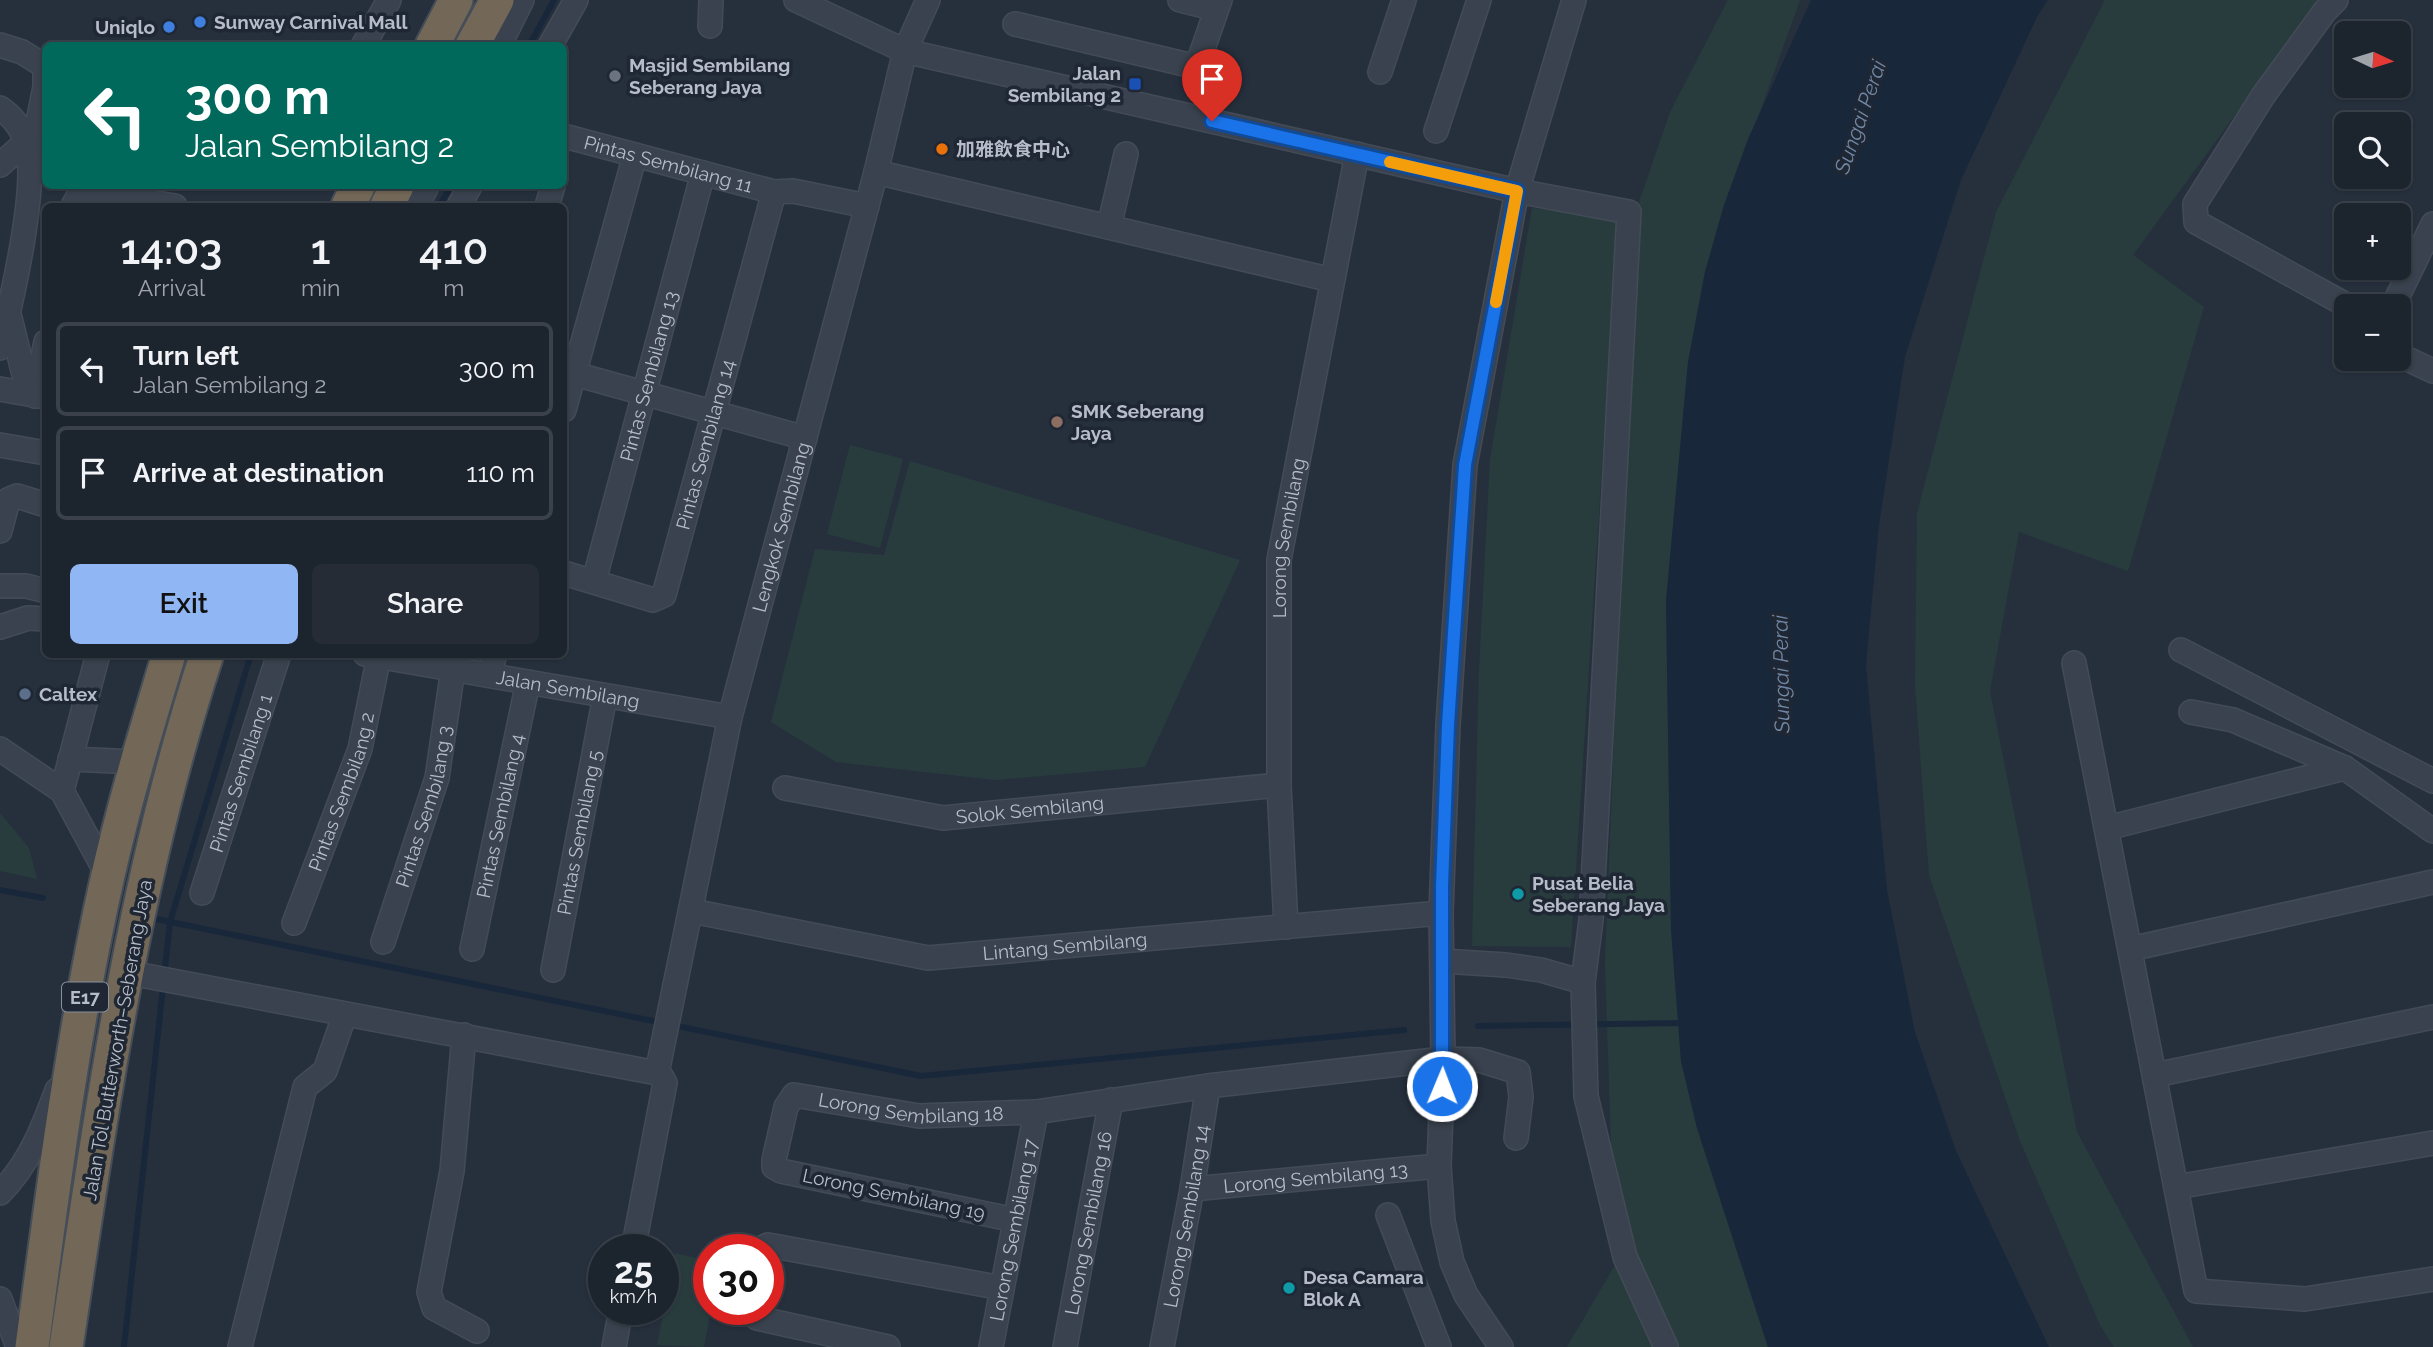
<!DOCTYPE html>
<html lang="en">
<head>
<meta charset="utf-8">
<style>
  :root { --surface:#1c242e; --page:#252c36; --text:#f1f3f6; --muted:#a0a4aa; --line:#3a414a; --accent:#90b6f3 }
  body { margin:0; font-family:Raleway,"Noto Sans SC",sans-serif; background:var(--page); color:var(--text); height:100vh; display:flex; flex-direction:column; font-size:26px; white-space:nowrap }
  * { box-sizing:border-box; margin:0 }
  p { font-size:23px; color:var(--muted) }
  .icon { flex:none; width:38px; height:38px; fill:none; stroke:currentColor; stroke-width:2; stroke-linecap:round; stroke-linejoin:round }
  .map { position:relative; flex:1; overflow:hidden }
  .details { position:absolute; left:42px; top:203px; width:525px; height:455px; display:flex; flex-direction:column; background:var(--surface); border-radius:10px; box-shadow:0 2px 5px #0004,0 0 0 2px var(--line) }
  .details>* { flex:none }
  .top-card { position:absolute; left:42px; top:42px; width:525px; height:147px; border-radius:10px; box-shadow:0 2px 5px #0004,0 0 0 2px var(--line); background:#00695c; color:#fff; overflow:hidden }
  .needle { width:46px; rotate:94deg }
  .tools { position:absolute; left:2334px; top:21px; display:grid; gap:14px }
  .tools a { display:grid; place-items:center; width:77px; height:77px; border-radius:10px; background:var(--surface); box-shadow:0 2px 5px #0004,0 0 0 2px var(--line); font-size:35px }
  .speed { position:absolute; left:588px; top:1234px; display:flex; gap:14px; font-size:35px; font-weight:700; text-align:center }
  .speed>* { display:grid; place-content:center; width:91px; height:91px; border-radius:50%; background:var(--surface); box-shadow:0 2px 5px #0004,0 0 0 2px var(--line); line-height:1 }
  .speed small { font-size:18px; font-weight:400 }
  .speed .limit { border:10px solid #d22; background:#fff; color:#111 }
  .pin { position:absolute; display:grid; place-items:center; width:60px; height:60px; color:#fff; margin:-72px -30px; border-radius:50% 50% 50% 0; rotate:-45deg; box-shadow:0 0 7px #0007 }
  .pin .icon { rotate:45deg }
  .me { position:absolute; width:77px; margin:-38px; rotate:1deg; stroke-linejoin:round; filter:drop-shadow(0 0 5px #0008) }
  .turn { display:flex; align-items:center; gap:24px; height:147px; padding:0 28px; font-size:32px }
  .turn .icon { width:91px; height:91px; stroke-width:2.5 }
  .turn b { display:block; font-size:49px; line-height:60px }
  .eta { display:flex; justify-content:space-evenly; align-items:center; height:119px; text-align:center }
  .eta b { font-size:42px; font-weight:600; line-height:49px }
  .cta { display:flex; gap:14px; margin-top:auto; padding:14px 28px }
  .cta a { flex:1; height:80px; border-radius:10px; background:var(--accent); color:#111; font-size:28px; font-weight:600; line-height:80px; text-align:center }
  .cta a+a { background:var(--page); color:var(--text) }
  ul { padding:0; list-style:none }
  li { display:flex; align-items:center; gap:21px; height:94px; margin:0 14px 10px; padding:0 14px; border:4px solid var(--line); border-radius:10px }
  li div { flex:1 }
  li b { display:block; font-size:26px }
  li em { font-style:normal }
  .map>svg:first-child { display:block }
  .green { fill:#283c3e }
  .water { fill:#19273b }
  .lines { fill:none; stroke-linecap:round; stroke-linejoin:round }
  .stream { stroke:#19273b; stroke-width:6 }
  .minor-casing { stroke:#434b57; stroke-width:26 }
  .highway-casing { stroke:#444d58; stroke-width:37 }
  .minor { stroke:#39424e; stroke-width:23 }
  .highway { stroke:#736857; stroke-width:33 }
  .route-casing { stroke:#114b97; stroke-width:18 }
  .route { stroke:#1a73e8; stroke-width:12 }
  .slow { stroke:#f59e0b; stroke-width:12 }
  .shop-dot { fill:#3f7fe0; stroke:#1e2733; stroke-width:2.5 }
  .worship-dot { fill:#6b7280; stroke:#1e2733; stroke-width:2.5 }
  .transit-dot { fill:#1a4fb4; stroke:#1e2733; stroke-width:2.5 }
  .food-dot { fill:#e8710a; stroke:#1e2733; stroke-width:2.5 }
  .education-dot { fill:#8d6e63; stroke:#1e2733; stroke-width:2.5 }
  .service-dot { fill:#5c6f8a; stroke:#1e2733; stroke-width:2.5 }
  .culture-dot { fill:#0f9aa8; stroke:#1e2733; stroke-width:2.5 }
  .labels { text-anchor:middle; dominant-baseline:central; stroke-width:7; stroke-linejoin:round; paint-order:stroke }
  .shield { fill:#1e2733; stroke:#88909b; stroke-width:2 }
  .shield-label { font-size:18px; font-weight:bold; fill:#b6bdc8 }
  .poi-label { font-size:19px; font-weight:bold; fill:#b6bdc8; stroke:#1e2733; text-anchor:start }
  .street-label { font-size:19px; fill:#b6bdc8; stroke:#1e2733 }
  .water-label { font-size:21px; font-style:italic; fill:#7087a6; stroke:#1e2733 }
</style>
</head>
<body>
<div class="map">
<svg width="2433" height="1347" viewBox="0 0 2433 1347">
  <rect width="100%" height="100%" fill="#26303d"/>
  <!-- green -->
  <g class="green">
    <polygon points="1728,0 1800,0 1758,117 1724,205 1705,272 1688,362 1666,601 1671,929 1681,1061 1697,1128 1768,1347 1567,1347 1615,1265 1605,963 1635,214 1670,112"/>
    <polygon points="2105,0 2319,0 2133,255 2204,307 2128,571 2019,532 1990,691 2077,1132 2193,1347 2114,1347 2100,1325 2020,1141 1929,875 1915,685 1917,513 1996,212"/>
    <polygon points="1532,208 1618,218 1571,947 1472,946 1479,670 1490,460"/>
    <polygon points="850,445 903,459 880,548 827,534"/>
    <polygon points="910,461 1240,560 1145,767 995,780 836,762 771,722 815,549 884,555"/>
    <polygon points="0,813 29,848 37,879 0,871"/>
    <polygon points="675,1253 709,1261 709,1309 711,1309 704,1347 657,1345"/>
  </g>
  <!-- water -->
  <polygon class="water" points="1811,0 2048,0 2037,17 1961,180 1905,357 1879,525 1866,665 1887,890 1915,1032 1956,1151 2049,1347 1768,1347 1697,1128 1681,1061 1671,929 1666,601 1688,362 1705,272 1724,205 1748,139"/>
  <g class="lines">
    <!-- stream -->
    <g class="stream">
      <polyline points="529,46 554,0"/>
      <polyline points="439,206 451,186"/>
      <polyline points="0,890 43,898"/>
      <polyline points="156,919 921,1076 1404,1030"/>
      <polyline points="1478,1026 1686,1023"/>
      <polyline points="124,1347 170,922 251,654"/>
    </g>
    <!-- minor casing -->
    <g class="minor-casing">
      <g id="minor">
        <polyline points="796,0 905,51 1517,191 1629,212 1591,920 1583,982 1586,1096 1625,1257 1666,1347"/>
        <polyline points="1180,0 1216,9"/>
        <polyline points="2336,0 2325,11 2263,96 2195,204 2196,222 2348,306"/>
        <polyline points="1015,24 1193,66 1198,63 1220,0"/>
        <polyline points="710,26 711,0"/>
        <polyline points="0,45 22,52 46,67"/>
        <polyline points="363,46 389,0"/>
        <polyline points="499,46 522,0"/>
        <polyline points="550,46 576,0"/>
        <polyline points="1380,72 1404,0"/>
        <path d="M0 108C12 116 21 128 26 141 40 182 11 303 0 348"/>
        <polyline points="1436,131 1479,0"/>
        <path id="s1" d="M564 136 774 192 793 191 867 206"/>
        <polyline points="31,157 45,87 45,67"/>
        <polyline points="0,165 26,142"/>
        <polyline points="876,172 1332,280"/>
        <polyline points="73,206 80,193 90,192 175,206"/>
        <polyline points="417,206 427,186"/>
        <polyline points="459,206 470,186"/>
        <polyline points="547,206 553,186"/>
        <polyline points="1109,227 1126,154"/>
        <polyline points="2393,306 2433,224"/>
        <polyline points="10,318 24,375 35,396"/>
        <polyline points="46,342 42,361 46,373"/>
        <polyline points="2399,355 2433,371"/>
        <polyline points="564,371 805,438"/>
        <polyline points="0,389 45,397"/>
        <polyline points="564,410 635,155"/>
        <polyline points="0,445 46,453"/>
        <polyline points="0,531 8,500 17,496 46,505"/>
        <path id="s2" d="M564 573 653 600 664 595 774 192"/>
        <path id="s3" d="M594 581 703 173"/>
        <polyline points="0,586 26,586 46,591"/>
        <polyline points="0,627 28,618 46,619"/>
        <polyline points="2181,650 2433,781"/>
        <path id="s4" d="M365 654 730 717"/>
        <polyline points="2074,663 2196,1291 2305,1299 2433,1279"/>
        <polyline points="489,675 495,654"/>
        <polyline points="2191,712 2233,720 2345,768 2433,831"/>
        <polyline points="0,749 62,791 108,876"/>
        <polyline points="70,759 136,762"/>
        <path id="s5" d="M785 788 943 818 1279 785"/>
        <polyline points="62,791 98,654"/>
        <polyline points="2107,828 2345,768"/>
        <path id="s6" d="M202 893 279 654"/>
        <path id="s7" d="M692 911 928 958 1441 913"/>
        <path id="s8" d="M294 923 360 749 379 656"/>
        <path id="s9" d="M1286 927 1279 785V560L1357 154"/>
        <path id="s10" d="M383 942 437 778 453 669"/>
        <path id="s11" d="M472 949 528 682"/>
        <polyline points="2130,949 2433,882"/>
        <polyline points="1442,961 1506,965 1541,970 1583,982"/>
        <path id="s12" d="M553 970 605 696"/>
        <polyline points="125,972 657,1073 661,1076 665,1083 633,1250"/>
        <polyline points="464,1035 452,1171 429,1292 434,1308 477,1331"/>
        <path id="s13" d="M657 1073 730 717 876 172 905 51 928 0"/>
        <polyline points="2155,1075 2433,1017"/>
        <polyline points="2176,1187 2433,1143"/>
        <path id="s14" d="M1192 1189 1439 1166"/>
        <path d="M0 1193C29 1164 43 1128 57 1090"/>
        <polyline points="1388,1215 1439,1347"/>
        <path id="s15" d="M1015 1220 781 1171 774 1167V1160L786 1107 794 1095 919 1116 1036 1112 1208 1086 1443 1059 1479 1060 1518 1072 1521 1097 1516 1138"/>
        <polyline points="758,1250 768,1245 1002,1288"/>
        <polyline points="0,1299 18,1347"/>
        <polyline points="749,1309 757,1318 888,1347"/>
        <polyline points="240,1347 305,1087 325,1071 345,1014"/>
        <polyline points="614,1347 621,1309"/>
        <path id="s16" d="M991 1347 1036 1112"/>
        <path id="s17" d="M1065 1347 1111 1100"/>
        <path id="s18" d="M1162 1347 1192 1189 1208 1086"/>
        <polyline points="1501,1347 1466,1295 1452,1262 1443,1221 1439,1166 1443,1059 1441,913 1448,725 1465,465 1517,191 1574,0"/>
      </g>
    </g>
    <!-- highway casing -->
    <g class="highway-casing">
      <g id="highway">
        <polyline points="432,46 456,0"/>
        <polyline points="472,46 497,0"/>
        <polyline points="348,206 358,186"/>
        <polyline points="387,206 397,186"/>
        <path d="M32 1347C53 1189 73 1030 108 875 125 800 147 727 169 654"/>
        <path d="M66 1347C101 1114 133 879 207 654"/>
      </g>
    </g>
    <!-- minor -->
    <use href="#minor" class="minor"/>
    <!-- highway -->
    <use href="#highway" class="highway"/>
  </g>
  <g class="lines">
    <!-- route casing -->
    <g class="route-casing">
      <polyline id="route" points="1212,121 1517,191 1465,465 1448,725 1442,886 1442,1086"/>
    </g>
    <!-- route -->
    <use href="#route" class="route"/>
    <!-- slow -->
    <polyline class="slow" points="1390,162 1517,191 1496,302"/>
  </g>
  <!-- markers -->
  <g class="shop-dot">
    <circle cx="200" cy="22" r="7"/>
    <circle cx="169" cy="27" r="7"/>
  </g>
  <circle class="worship-dot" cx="615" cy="76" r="7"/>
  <rect class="transit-dot" x="1128" y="77" width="14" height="14" rx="3.5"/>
  <circle class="food-dot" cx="942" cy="149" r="7"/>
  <circle class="education-dot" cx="1057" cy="422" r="7"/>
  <circle class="service-dot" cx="25" cy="694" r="7"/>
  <g class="culture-dot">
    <circle cx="1518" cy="894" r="7"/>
    <circle cx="1289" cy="1288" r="7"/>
  </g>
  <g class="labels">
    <!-- shield labels -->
    <rect class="shield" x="62" y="982.5" width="46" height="29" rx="5"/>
    <g class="shield-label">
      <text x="85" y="997">E17</text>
    </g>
    <!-- poi labels -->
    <g class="poi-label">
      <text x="214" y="22">Sunway Carnival Mall</text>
      <text x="155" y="27" text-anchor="end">Uniqlo</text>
      <text x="629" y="65">Masjid Sembilang<tspan x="629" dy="22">Seberang Jaya</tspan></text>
      <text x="1121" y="73" text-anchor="end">Jalan<tspan x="1121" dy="22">Sembilang 2</tspan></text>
      <text x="956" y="149">加雅飲食中心</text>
      <text x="1071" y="411">SMK Seberang<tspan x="1071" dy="22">Jaya</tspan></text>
      <text x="39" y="694">Caltex</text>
      <text x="1532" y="883">Pusat Belia<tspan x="1532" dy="22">Seberang Jaya</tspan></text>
      <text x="1303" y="1277">Desa Camara<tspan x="1303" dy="22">Blok A</tspan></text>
    </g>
    <!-- street labels -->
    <g class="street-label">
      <text stroke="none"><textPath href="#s1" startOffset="108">Pintas Sembilang 11</textPath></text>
      <text stroke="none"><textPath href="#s3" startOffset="212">Pintas Sembilang 13</textPath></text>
      <text stroke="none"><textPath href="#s2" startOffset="261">Pintas Sembilang 14</textPath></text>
      <text stroke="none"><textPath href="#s13" startOffset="560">Lengkok Sembilang</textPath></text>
      <text stroke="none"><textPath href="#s9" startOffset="390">Lorong Sembilang</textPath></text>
      <text stroke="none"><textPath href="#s4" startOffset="206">Jalan Sembilang</textPath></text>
      <text stroke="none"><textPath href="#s6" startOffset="126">Pintas Sembilang 1</textPath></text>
      <text stroke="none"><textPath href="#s8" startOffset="140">Pintas Sembilang 2</textPath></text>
      <text stroke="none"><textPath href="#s10" startOffset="142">Pintas Sembilang 3</textPath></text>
      <text stroke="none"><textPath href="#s5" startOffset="248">Solok Sembilang</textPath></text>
      <text stroke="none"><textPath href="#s11" startOffset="136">Pintas Sembilang 4</textPath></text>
      <text stroke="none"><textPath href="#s12" startOffset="140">Pintas Sembilang 5</textPath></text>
      <text stroke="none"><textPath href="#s7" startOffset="378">Lintang Sembilang</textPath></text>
      <text transform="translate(117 1040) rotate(-80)">Jalan Tol Butterworth–Seberang Jaya</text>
      <text stroke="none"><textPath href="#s15" startOffset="441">Lorong Sembilang 18</textPath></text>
      <text stroke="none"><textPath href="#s14" startOffset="124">Lorong Sembilang 13</textPath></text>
      <text transform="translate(894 1194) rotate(12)">Lorong Sembilang 19</text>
      <text stroke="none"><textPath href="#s18" startOffset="133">Lorong Sembilang 14</textPath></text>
      <text stroke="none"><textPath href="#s17" startOffset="126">Lorong Sembilang 16</textPath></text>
      <text stroke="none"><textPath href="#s16" startOffset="119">Lorong Sembilang 17</textPath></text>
    </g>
    <!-- water labels -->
    <g class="water-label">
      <text transform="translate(1860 117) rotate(-71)">Sungai Perai</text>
      <text transform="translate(1781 674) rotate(-91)">Sungai Perai</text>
    </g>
  </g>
</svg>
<div class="tools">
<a><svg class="needle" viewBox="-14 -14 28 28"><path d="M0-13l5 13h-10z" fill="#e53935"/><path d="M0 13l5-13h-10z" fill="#a0a4aa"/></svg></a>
<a><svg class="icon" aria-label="search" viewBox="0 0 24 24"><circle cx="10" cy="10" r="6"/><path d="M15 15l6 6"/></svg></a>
<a>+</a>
<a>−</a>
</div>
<div class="speed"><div>25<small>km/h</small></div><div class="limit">30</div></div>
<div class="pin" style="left:1212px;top:121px;background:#d93025"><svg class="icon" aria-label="arrive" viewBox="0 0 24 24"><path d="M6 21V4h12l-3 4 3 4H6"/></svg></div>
<svg class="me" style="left:1442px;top:1086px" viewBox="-20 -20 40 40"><circle r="17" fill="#1a73e8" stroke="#fff" stroke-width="3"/><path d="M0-11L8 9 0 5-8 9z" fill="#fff"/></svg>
<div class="top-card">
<div class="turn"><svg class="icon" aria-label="left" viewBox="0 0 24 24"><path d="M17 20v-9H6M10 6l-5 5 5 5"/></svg><div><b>300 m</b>Jalan Sembilang 2</div></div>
</div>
<section class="details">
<div class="eta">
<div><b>14:03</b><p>Arrival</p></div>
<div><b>1</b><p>min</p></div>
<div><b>410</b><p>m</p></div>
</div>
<ul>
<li><svg class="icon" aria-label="left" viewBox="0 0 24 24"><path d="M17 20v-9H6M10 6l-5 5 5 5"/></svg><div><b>Turn left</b><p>Jalan Sembilang 2</p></div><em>300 m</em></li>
<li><svg class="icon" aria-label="arrive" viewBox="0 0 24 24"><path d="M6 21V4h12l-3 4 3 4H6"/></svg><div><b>Arrive at destination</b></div><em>110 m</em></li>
</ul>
<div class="cta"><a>Exit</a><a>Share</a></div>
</section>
</div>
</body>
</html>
